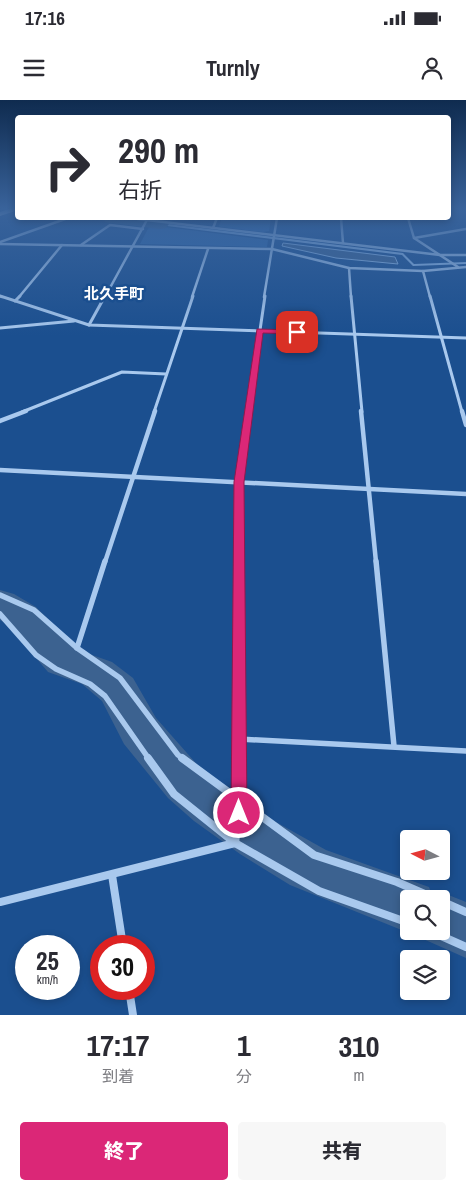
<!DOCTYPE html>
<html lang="ja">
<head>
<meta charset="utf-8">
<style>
  :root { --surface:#fff; --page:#f7f7f7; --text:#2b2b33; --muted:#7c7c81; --accent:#db2777 }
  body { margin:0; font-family:"Archivo Narrow","Noto Sans JP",sans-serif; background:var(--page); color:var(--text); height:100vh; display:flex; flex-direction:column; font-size:19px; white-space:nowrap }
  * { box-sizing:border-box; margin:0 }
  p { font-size:16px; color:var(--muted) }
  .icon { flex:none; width:28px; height:28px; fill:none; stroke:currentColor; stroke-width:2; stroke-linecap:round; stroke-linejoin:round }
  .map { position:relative; height:915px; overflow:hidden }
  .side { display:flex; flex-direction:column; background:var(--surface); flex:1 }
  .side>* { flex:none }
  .banner { position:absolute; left:15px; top:15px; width:436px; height:105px; border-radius:5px; box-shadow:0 2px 8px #0003; background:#fff; color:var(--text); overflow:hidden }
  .needle { width:32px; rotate:276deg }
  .buttons { position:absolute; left:400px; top:730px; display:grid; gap:10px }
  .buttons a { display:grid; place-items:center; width:50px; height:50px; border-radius:5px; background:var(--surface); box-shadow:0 2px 8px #0003; font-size:25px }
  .speed { position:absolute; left:15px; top:835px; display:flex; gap:10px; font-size:25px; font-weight:700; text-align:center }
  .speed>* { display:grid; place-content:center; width:65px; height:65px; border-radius:50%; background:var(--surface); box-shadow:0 2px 8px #0003; line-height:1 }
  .speed small { font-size:12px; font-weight:400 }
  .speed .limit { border:8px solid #d22; background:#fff; color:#111 }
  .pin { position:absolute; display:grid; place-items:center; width:42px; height:42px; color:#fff; margin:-21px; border-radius:10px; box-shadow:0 2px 8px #0006 }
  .me { position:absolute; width:55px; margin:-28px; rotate:0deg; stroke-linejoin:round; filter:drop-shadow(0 0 4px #0008) }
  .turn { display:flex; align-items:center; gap:18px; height:105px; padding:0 20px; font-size:22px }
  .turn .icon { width:65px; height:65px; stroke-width:2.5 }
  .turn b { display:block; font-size:35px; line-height:42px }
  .eta { display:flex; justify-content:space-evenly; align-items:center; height:85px; text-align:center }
  .eta b { font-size:30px; font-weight:800; line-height:35px }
  .cta { display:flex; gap:10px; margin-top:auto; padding:10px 20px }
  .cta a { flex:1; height:58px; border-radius:5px; background:var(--accent); color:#fff; font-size:20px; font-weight:800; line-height:58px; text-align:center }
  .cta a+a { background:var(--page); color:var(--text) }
  .status { display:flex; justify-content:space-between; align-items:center; height:35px; padding:0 25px; background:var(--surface); direction:ltr }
  .status svg { height:14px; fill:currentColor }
  header { display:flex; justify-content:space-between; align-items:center; height:65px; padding:0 20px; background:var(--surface); font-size:22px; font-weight:800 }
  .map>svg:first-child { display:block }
  .green { fill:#2e69ad }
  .water { fill:#3c6290; stroke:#9cc4f0 }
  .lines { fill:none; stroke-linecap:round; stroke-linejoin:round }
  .stream { fill:#9cc4f0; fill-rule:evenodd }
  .river { fill:#3c6290; fill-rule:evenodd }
  .minor-far4 { stroke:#a9c9ee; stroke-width:2.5 }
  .minor-far3 { stroke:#a9c9ee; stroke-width:3 }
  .minor-far2 { stroke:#a9c9ee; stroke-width:4.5 }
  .minor-far1 { stroke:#a9c9ee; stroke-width:5.5 }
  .minor { stroke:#a9c9ee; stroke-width:8 }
  .primary { fill:#f0f6ff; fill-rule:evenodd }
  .route { fill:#db2777; stroke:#8e194d }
  .labels { text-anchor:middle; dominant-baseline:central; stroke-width:5; stroke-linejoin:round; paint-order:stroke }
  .far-quarter-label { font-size:15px; font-weight:bold; fill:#fff; stroke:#1b4f8f }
</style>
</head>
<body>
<div class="status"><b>17:16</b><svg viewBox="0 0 49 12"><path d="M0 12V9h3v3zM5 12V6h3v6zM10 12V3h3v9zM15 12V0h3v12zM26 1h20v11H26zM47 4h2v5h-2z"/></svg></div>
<header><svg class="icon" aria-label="menu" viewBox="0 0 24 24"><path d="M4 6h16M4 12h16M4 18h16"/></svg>Turnly<svg class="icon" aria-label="person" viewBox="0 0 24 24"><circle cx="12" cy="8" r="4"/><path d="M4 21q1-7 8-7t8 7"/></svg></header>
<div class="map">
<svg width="466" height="915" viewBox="0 0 466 915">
  <rect width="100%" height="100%" fill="#1b4f8f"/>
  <!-- green -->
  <g class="green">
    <polygon points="222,118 271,118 269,131 263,132 221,127 219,126"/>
    <polygon points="150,125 268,140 267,147 140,144"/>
  </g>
  <!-- water -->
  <polygon class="water" points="283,143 395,157 398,164 336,158 282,146"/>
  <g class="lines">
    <!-- stream -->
    <polygon class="stream" points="160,123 403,153 414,164 466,162 466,164 413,166 402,155 159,125"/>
    <!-- river -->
    <g class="river">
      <polygon points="103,118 149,118 166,120 169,124 166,128 160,129 111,123 105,122"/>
      <polygon points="0,490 14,494 36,507 78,550 112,562 133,578 156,618 202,670 230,691 276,722 326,750 429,787 432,795 441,792 466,802 466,858 421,838 418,831 441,831 441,799 409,799 409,831 413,831 409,833 290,785 240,754 194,721 168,698 124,644 102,601 82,584 48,572 8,525 0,520"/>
    </g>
    <!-- minor-far4 -->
    <g class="minor-far4">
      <polyline points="130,118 440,155 466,155"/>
      <polyline points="341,118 343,143"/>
      <polyline points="408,118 414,138 458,167"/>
      <polyline points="213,128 217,118"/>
      <polyline points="414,138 466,129"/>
      <polyline points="0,142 68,118"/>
      <polyline points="0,144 272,149 349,168 423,171 466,167"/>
      <polyline points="81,145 110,125 143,129"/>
      <polyline points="349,168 351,197"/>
      <polyline points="423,171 430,197"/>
      <polyline points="0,196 2,197"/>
      <polyline points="19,197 62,145"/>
      <polyline points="105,197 148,118"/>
      <polyline points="192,197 208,149"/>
      <polyline points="264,197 277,118"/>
    </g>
    <!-- minor-far3 -->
    <g class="minor-far3">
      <polyline points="0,196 89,225 466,238"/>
      <polyline points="351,196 362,312"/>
      <polyline points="430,196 462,312"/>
      <polyline points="15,201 20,196"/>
      <polyline points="89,225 105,196"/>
      <polyline points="0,228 74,221"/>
      <polyline points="22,312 122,272 166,274"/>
      <polyline points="154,312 193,196"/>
      <polyline points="248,312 265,196"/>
    </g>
    <!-- minor-far2 -->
    <g class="minor-far2">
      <polyline points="361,311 376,462"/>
      <polyline points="462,311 466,325"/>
      <polyline points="0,321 26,311"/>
      <polyline points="0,370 466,394"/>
      <polyline points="105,462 155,311"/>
      <polyline points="239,462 239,382 248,311"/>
    </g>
    <!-- minor-far1 -->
    <g class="minor-far1">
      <polyline points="239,461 239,659"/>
      <polyline points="376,461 394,646"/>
      <polyline points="0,495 34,510 77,548 120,578 178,655 184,659"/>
      <polyline points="0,514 36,555 56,569 90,584 105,596 149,659"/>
      <polyline points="77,548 105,461"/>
      <polyline points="239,639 466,651"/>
    </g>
    <!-- minor -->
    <g class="minor">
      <polyline points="148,658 174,694 235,743 319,791 409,823"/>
      <polyline points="182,658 314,755 397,782 436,799"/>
      <polyline points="112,775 123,846"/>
      <polyline points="441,801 466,812"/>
      <polyline points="0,802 235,743 239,713 239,658"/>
      <polyline points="430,831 466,847"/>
      <polyline points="129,889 133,915"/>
    </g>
    <!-- primary -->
    <polygon class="primary" points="12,108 18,108 18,110 0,116 0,112"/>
  </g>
  <!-- sky -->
  <linearGradient id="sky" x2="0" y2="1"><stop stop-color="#0f2b4f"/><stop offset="0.46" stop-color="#39639b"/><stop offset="1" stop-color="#39639b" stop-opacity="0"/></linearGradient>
  <rect width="466" height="236" fill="url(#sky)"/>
  <!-- route -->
  <polygon class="route" points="257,229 297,230 301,232 297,234 263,233 244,382 247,713 245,718 239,720 233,718 231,713 234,382"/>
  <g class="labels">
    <!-- far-quarter labels -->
    <g class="far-quarter-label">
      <text x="114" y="193">北久手町</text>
    </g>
  </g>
</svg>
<div class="buttons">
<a><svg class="needle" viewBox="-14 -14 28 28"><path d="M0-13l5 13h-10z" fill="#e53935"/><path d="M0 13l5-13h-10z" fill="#7c7c81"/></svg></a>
<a><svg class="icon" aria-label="search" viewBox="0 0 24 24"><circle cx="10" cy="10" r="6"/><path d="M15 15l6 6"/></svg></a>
<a><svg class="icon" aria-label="layers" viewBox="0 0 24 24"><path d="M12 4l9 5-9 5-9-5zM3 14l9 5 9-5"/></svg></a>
</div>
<div class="speed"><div>25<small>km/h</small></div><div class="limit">30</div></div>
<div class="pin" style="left:297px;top:232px;background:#d93025"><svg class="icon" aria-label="arrive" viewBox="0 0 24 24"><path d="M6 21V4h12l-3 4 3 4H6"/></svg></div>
<svg class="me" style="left:239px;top:713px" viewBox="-20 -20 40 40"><circle r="17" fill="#db2777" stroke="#fff" stroke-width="3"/><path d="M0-11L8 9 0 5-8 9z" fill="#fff"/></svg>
<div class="banner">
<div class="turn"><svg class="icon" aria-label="right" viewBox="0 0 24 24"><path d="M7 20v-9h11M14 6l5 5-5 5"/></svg><div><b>290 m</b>右折</div></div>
</div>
</div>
<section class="side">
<div class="eta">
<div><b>17:17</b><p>到着</p></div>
<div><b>1</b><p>分</p></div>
<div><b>310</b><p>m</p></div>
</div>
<div class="cta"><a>終了</a><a>共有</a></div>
</section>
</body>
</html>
